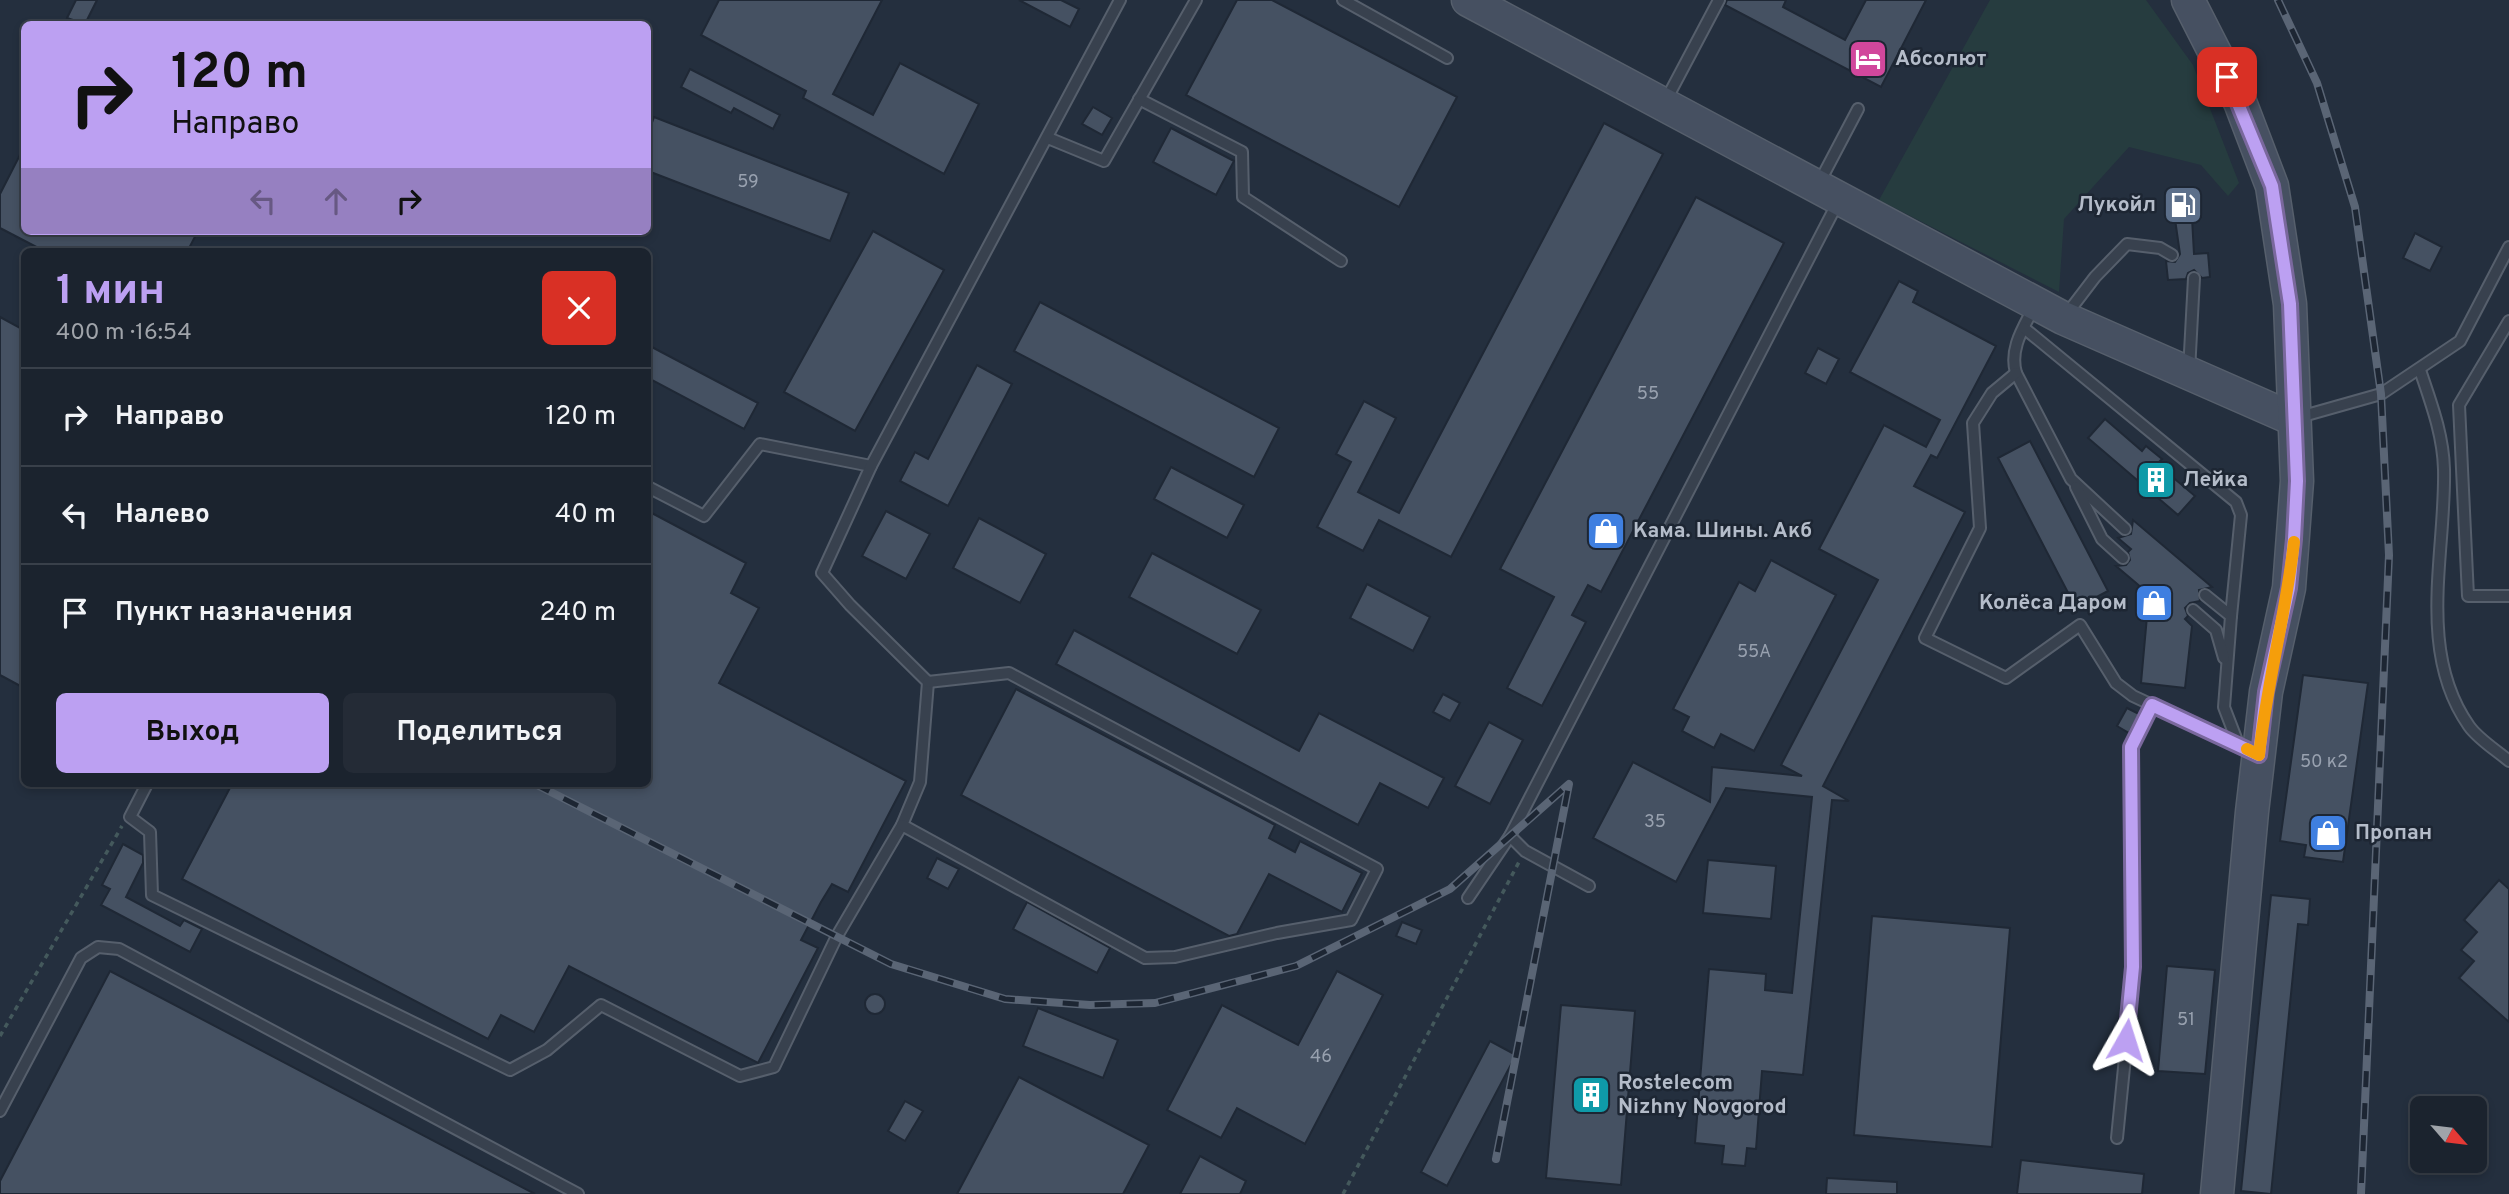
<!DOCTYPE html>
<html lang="ru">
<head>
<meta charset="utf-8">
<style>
  :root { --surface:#1b232e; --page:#242b36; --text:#f1f3f6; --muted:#a0a4aa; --line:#39404a; --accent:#bca0f2 }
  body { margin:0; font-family:Overpass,sans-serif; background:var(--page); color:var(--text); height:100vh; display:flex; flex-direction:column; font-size:26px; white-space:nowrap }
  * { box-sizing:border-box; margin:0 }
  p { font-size:23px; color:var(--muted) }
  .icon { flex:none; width:38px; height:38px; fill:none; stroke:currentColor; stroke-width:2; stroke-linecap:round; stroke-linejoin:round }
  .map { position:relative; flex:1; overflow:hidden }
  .details { position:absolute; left:21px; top:248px; width:630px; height:539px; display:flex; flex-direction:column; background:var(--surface); border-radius:10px; box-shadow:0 4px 10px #0003,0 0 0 2px var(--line) }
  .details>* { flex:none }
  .hud { position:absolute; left:21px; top:21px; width:630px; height:214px; border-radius:10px; box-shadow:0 4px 10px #0003,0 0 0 2px var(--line); background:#bca0f2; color:#111; overflow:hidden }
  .needle { width:46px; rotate:118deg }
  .tools { position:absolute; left:2410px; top:1096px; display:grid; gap:14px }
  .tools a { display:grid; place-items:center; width:77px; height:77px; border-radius:10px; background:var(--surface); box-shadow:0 4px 10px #0003,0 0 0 2px var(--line); font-size:35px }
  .pin { position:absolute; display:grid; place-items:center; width:60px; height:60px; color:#fff; margin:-30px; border-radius:14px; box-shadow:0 4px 10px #0006 }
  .me { position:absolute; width:77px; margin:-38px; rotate:6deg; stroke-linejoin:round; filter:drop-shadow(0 0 5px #0008) }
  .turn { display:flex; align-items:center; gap:24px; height:147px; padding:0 35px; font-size:32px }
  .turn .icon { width:91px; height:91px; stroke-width:2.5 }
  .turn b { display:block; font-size:49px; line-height:60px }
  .lanes { display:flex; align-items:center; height:66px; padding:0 35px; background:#0003; justify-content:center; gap:35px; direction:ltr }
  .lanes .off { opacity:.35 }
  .round { display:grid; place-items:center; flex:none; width:74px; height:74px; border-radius:10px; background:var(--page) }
  .summary { display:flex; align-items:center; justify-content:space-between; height:119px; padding:0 35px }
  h1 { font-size:42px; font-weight:700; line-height:52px; color:var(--accent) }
  .button { display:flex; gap:14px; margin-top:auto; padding:14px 35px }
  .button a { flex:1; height:80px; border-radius:10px; background:var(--accent); color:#111; font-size:28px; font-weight:700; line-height:80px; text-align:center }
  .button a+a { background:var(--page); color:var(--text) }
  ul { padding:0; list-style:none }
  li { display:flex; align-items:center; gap:21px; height:98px; padding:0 35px; border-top:2px solid var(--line) }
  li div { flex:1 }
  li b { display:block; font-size:26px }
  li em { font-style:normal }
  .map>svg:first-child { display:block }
  .green { fill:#263c3f }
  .building { fill:#455162; stroke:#1f2835; stroke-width:2 }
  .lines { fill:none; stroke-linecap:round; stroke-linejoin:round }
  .lane-casing { stroke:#565f6c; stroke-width:14 }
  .secondary-casing { stroke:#565f6c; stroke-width:35 }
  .path { stroke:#44595c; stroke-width:3.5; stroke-dasharray:5 5; stroke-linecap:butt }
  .lane { stroke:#38414e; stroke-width:10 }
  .secondary { stroke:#465061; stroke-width:32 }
  .rail-casing { stroke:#5a6575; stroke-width:8 }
  .rail { stroke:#1d2633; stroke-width:5; stroke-dasharray:16; stroke-linecap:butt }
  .route-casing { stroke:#7a689d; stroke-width:18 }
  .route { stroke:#bca0f2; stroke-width:12 }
  .slow { stroke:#f59e0b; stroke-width:12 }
  .labels { text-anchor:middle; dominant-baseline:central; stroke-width:5; stroke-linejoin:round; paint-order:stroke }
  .number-label { font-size:18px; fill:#98a1af }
  .poi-label { font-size:21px; font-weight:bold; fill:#b4bcc9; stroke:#1d2633; text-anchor:start }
</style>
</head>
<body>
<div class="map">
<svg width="2509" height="1194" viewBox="0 0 2509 1194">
  <rect width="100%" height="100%" fill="#242f3e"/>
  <!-- green -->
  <polygon class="green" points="1990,0 2146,0 2193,65 2239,183 2228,196 2201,165 2129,147 2064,219 2059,292 1879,200"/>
  <!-- building -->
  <g class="building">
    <polygon points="76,0 97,0 85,24 67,18"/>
    <polygon points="719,0 882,0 833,94 873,115 900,63 979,104 944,174 803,98 806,91 701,35"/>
    <polygon points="1019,0 1061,0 1079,9 1070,27"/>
    <polygon points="1237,0 1272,0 1457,97 1399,207 1186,95"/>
    <polygon points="1727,0 1786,0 1783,7 1845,40 1866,0 1926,0 1881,87 1725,5"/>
    <polygon points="690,69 780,115 773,129 734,108 731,113 681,87"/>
    <polygon points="1093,107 1112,118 1102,135 1082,124"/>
    <polygon points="654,117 849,193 830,241 648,171 648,134"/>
    <polygon points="1604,123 1663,154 1451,557 1379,520 1363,551 1317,527 1351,462 1336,454 1364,401 1396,418 1358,492 1399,513"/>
    <polygon points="1171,128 1234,161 1216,195 1153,162"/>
    <polygon points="24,147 24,231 198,231 187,252 46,252 0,228 0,194"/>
    <polygon points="2199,190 2201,217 2192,218 2194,254 2208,253 2210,277 2202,278 2194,270 2188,273 2186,279 2168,280 2166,261 2175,262 2180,254 2175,219 2167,220 2165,193"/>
    <polygon points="1696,197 1784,243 1601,592 1588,585 1572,615 1586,622 1542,706 1507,688 1554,597 1500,569"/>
    <polygon points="873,231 944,270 855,431 784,392"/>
    <polygon points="2415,233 2442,247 2430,271 2403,258"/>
    <polygon points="1899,281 1918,291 1913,302 1996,346 1937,458 1931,455 1914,486 1965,512 1823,786 1849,801 1832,800 1803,1075 1762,1071 1756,1149 1747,1148 1745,1166 1722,1164 1724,1146 1695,1143 1709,969 1766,974 1765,990 1792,993 1812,797 1726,788 1676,882 1593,838 1633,762 1710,802 1712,767 1802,776 1781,765 1878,580 1819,549 1884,425 1926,447 1940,420 1850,372"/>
    <polygon points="1040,302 1279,428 1254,477 1014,351"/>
    <polygon points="0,317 24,330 24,688 0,675"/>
    <polygon points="648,345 758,403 744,429 648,378"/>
    <polygon points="1818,348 1839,359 1826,384 1805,373"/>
    <polygon points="977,365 1012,384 948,506 900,481 915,452 928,459"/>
    <polygon points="2105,419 2142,451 2146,446 2162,459 2157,464 2195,496 2178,515 2088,438"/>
    <polygon points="2030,441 2108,591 2076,608 1998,458"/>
    <polygon points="1171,467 1244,505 1227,538 1154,499"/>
    <polygon points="648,511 746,563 731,593 759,608 719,683 906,781 848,892 832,884 821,902 801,940 818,948 758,1063 569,966 534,1032 501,1015 488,1039 182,879 232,784 648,784"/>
    <polygon points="886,511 930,534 906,579 862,556"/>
    <polygon points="979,518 1046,554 1020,603 953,568"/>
    <polygon points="2133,520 2212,587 2199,590 2200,601 2190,603 2185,608 2188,616 2185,619 2192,626 2185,688 2141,683 2149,594 2116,566 2126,565 2130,560 2128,552 2131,549 2118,538 2131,534"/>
    <polygon points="1152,553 1261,610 1237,654 1129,597"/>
    <polygon points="1771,560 1836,595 1754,751 1721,734 1714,748 1682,731 1689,717 1673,709 1739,582 1755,591"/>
    <polygon points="1367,584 1430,617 1413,651 1350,618"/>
    <polygon points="1074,630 1299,751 1319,713 1444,778 1428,808 1380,783 1358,825 1056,664"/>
    <polygon points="2303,675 2368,683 2343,862 2304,857 2306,845 2280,841"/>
    <polygon points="1016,689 1275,825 1269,838 1295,852 1300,841 1362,873 1342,912 1269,874 1237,934 1229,936 961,795"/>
    <polygon points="1443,694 1460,703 1450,721 1433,712"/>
    <polygon points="2127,708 2139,714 2129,733 2117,726"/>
    <polygon points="1489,722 1523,740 1490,804 1455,786"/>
    <polygon points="123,844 143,855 143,863 126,897 180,926 184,920 202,929 190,952 101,905 110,889 102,885"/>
    <polygon points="937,858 959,869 948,889 927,878"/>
    <polygon points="1708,860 1776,866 1771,919 1703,913"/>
    <polygon points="2499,880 2509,889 2509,1022 2459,978 2474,961 2461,950 2477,932 2464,920"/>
    <polygon points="2271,895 2310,899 2308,925 2298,924 2271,1194 2241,1191"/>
    <polygon points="1027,902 1110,948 1097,973 1013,929"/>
    <polygon points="1872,916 2010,928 1992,1147 1854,1135"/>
    <polygon points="1402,922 1422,930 1416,944 1396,936"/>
    <polygon points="2167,966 2215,970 2205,1074 2158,1071"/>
    <polygon points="110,971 535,1194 0,1194 0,1181"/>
    <polygon points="1337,971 1383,995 1305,1144 1237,1108 1221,1138 1167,1110 1222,1005 1298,1045"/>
    <circle cx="875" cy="1004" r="10"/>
    <polygon points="1561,1005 1635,1011 1621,1185 1546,1178"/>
    <polygon points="1038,1008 1118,1040 1103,1078 1023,1046"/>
    <polygon points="1490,1041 1516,1055 1447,1186 1421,1172"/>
    <polygon points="1019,1077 1149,1145 1123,1194 957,1194"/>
    <polygon points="905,1101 923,1111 905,1141 888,1131"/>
    <polygon points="1200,1156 1246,1181 1240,1194 1180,1194"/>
    <polygon points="2021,1160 2144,1174 2142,1194 2017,1194"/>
    <polygon points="1827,1178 1897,1182 1897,1194 1826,1194"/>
  </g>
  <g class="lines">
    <!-- lane casing -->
    <g class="lane-casing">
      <g id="lane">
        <polyline points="1343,0 1447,58"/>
        <polyline points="1139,99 1242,152 1243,197 1341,261"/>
        <polyline points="1665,102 1719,0"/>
        <polyline points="1048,138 1104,161 1196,0"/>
        <polyline points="1818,185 1858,109"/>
        <path d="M2035 305C2024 327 2009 348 2016 373L2071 479 2125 529"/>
        <polyline points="2066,315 2095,277 2127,244 2160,248 2172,255"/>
        <polyline points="2509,321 2459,405 2468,596 2509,596"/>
        <polyline points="2024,328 2236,502 2241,515 2231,616"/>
        <path d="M2420 370C2431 403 2443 434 2444 469 2446 553 2416 651 2469 726 2478 739 2496 750 2509 761"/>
        <polyline points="2189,371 2194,278"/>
        <polyline points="2016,373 1992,393 1973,423 1980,528 1925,638 2006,678 2080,625 2116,683 2133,696 2257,754"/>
        <polyline points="2296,418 2381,394 2460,341 2509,247"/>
        <polyline points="648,487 704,516 760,444 871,466"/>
        <polyline points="2076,487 2102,539 2123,558"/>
        <polyline points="2205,595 2231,616 2224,707 2239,746"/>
        <polyline points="2193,610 2216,630 2224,658"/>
        <polyline points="147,784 130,817 150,832 152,895 510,1070 547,1050 601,1005 740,1076 774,1067 837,936 902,825 920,782 928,682 850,605 822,573 871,466 1120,0"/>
        <polyline points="902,825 1145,958 1175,957 1277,933 1351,920 1377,869 1009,673 928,682"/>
        <polyline points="1510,836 1525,851 1589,886"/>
        <polyline points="1468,898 1510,836 1838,202"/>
        <polyline points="0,1111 81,958 98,947 119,949 578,1194"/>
        <polyline points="2117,1138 2134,967 2131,747 2152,705"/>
      </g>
    </g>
    <!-- secondary casing -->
    <g class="secondary-casing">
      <g id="secondary">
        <polyline points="1468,0 2063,318 2293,419"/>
        <polyline points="2188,0 2240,102 2272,186 2290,304 2297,481 2289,588 2266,692 2252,812 2217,1194"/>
      </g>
    </g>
    <!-- path -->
    <g class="path">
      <polyline points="0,1036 122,826"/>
      <polyline points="1343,1194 1519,862"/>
    </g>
    <!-- lane -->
    <use href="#lane" class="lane"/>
    <!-- secondary -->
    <use href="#secondary" class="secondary"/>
    <!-- rail casing -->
    <g class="rail-casing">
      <g id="rail">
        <polyline points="2278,0 2317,83 2355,207 2381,394 2389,555 2361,1194"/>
        <polyline points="535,784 891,964 1005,999 1090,1005 1155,1003 1296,966 1450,889 1569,784 1496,1159"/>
      </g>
    </g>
    <!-- rail -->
    <use href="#rail" class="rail"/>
  </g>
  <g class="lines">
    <!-- route casing -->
    <g class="route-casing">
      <polyline id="route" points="2126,1040 2133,967 2131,747 2152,705 2259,755 2266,692 2289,588 2294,539 2297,481 2290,304 2272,186 2227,77"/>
    </g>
    <!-- route -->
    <use href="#route" class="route"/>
    <!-- slow -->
    <path class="slow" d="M2247 749 2259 755C2267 683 2286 613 2294 542"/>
  </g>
  <!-- icons -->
  <defs>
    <g id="hotel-square" transform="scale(2.0125)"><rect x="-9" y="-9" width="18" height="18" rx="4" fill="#d1479c" stroke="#1d2633"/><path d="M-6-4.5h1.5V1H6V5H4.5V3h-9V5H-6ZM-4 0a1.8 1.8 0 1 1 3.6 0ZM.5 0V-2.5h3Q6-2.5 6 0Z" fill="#fff"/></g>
    <g id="fuel-square" transform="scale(2.0125)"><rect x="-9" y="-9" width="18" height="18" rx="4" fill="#5c6f8a" stroke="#1d2633"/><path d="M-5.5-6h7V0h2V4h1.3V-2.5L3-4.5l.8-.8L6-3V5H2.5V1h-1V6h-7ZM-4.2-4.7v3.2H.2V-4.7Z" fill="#fff"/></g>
    <g id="building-square" transform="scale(2.0125)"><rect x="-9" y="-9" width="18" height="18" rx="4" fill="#0f9aa8" stroke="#1d2633"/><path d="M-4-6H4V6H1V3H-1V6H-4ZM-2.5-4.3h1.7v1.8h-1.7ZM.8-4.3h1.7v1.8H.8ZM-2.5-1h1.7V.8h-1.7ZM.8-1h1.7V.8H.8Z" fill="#fff"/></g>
    <g id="shop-square" transform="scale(2.0125)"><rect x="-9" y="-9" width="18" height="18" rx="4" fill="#3f7fe0" stroke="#1d2633"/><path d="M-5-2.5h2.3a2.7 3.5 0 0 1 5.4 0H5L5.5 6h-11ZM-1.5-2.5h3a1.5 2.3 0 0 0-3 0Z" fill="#fff"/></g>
  </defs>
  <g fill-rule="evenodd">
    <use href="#hotel-square" x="1868" y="59"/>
    <use href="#fuel-square" x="2183" y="205"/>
    <use href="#building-square" x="2156" y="480"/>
    <use href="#shop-square" x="1606" y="531"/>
    <use href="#shop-square" x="2154" y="603"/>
    <use href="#shop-square" x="2328" y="833"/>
    <use href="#building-square" x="1591" y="1095"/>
  </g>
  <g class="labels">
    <!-- number labels -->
    <g class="number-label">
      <text x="748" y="182">59</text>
      <text x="1648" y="394">55</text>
      <text x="1754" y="652">55А</text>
      <text x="2324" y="762">50 к2</text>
      <text x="1655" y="822">35</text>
      <text x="2186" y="1020">51</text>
      <text x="1321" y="1057">46</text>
    </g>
    <!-- poi labels -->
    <g class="poi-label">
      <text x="1895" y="59">Абсолют</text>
      <text x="2156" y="205" text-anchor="end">Лукойл</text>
      <text x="2183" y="480">Лейка</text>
      <text x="1633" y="531">Кама. Шины. Акб</text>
      <text x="2127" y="603" text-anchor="end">Колёса Даром</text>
      <text x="2355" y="833">Пропан</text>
      <text x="1618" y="1083">Rostelecom<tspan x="1618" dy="24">Nizhny Novgorod</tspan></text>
    </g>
  </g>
</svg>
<div class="tools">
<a><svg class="needle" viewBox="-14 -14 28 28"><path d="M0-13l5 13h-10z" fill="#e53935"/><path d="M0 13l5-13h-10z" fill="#a0a4aa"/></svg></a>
</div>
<div class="pin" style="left:2227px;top:77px;background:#d93025"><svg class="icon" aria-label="arrive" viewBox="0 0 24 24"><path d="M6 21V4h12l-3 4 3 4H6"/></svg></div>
<svg class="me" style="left:2126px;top:1040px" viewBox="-20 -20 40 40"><path d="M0-17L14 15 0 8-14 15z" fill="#bca0f2" stroke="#fff" stroke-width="4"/></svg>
<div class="hud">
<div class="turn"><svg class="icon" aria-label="right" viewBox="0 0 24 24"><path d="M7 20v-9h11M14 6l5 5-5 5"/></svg><div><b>120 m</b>Направо</div></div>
<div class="lanes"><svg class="icon off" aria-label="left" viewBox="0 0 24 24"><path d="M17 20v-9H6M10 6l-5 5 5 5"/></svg><svg class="icon off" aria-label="ahead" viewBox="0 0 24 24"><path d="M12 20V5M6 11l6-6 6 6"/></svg><svg class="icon" aria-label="right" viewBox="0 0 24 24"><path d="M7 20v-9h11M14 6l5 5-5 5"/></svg></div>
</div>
<section class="details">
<div class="summary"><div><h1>1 мин</h1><p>400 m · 16:54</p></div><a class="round" style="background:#d93025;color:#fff"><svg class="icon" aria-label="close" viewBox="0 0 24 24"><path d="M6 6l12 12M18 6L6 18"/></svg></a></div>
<ul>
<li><svg class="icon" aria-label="right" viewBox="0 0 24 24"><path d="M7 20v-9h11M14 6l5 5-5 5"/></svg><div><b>Направо</b></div><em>120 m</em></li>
<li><svg class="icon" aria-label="left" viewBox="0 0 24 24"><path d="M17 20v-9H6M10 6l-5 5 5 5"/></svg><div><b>Налево</b></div><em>40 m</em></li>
<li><svg class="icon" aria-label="arrive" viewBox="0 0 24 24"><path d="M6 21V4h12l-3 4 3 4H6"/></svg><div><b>Пункт назначения</b></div><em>240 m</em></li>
</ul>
<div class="button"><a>Выход</a><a>Поделиться</a></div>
</section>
</div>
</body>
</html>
